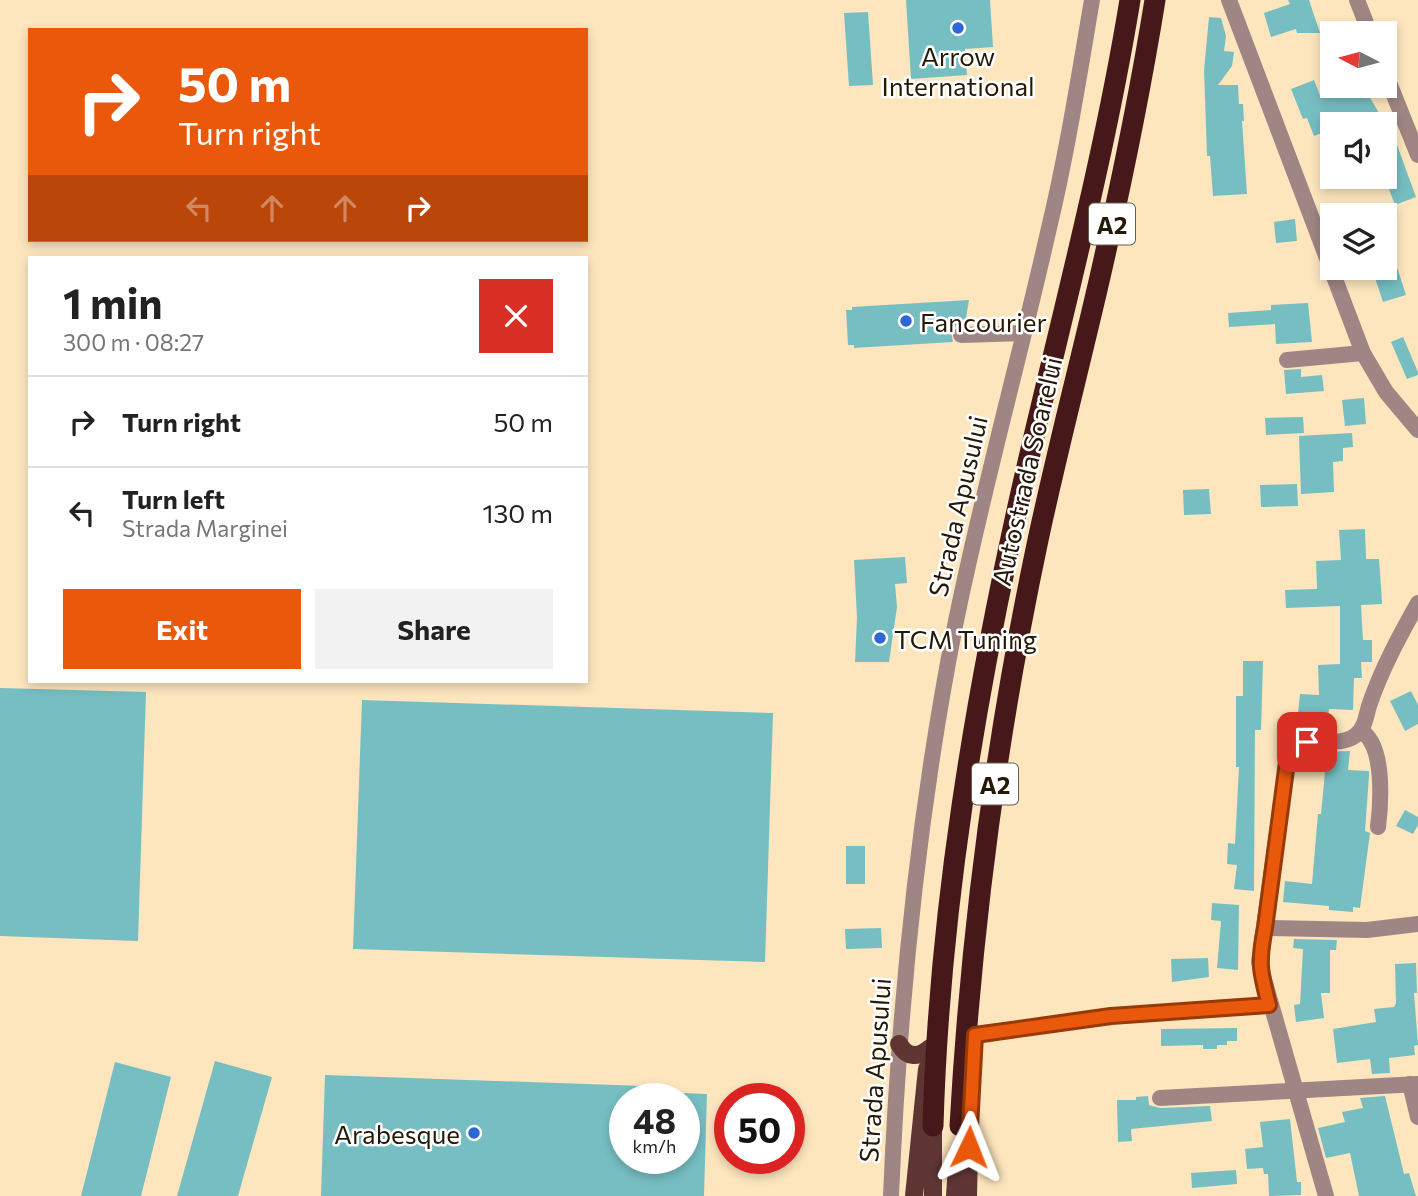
<!DOCTYPE html>
<html lang="en">
<head>
<meta charset="utf-8">
<style>
  :root { --surface:#fff; --page:#f2f2f2; --text:#222; --muted:#767676; --line:#e0e0e0; --accent:#ea580c }
  body { margin:0; font-family:Commissioner,sans-serif; background:var(--page); color:var(--text); height:100vh; display:flex; flex-direction:column; font-size:26px; white-space:nowrap }
  * { box-sizing:border-box; margin:0 }
  p { font-size:23px; color:var(--muted) }
  .icon { flex:none; width:38px; height:38px; fill:none; stroke:currentColor; stroke-width:2; stroke-linecap:round; stroke-linejoin:round }
  .map { position:relative; flex:1; overflow:hidden }
  .sheet { position:absolute; left:28px; top:256px; width:560px; height:427px; display:flex; flex-direction:column; background:var(--surface); border-radius:0px; box-shadow:0 4px 10px #0003 }
  .sheet>* { flex:none }
  .guide { position:absolute; left:28px; top:28px; width:560px; height:214px; border-radius:0px; box-shadow:0 4px 10px #0003; background:#ea580c; color:#fff; overflow:hidden }
  .needle { width:46px; rotate:276deg }
  .tools { position:absolute; left:1320px; top:21px; display:grid; gap:14px }
  .tools a { display:grid; place-items:center; width:77px; height:77px; border-radius:0px; background:var(--surface); box-shadow:0 4px 10px #0003; font-size:35px }
  .speed { position:absolute; left:609px; top:1083px; display:flex; gap:14px; font-size:35px; font-weight:700; text-align:center }
  .speed>* { display:grid; place-content:center; width:91px; height:91px; border-radius:50%; background:var(--surface); box-shadow:0 4px 10px #0003; line-height:1 }
  .speed small { font-size:18px; font-weight:400 }
  .speed .limit { border:10px solid #d22; background:#fff; color:#111 }
  .pin { position:absolute; display:grid; place-items:center; width:60px; height:60px; color:#fff; margin:-30px; border-radius:14px; box-shadow:0 4px 10px #0006 }
  .me { position:absolute; width:77px; margin:-38px; rotate:2deg; stroke-linejoin:round; filter:drop-shadow(0 0 5px #0008) }
  .turn { display:flex; align-items:center; gap:24px; height:147px; padding:0 35px; font-size:32px }
  .turn .icon { width:91px; height:91px; stroke-width:2.5 }
  .turn b { display:block; font-size:49px; line-height:60px }
  .lanes { display:flex; align-items:center; height:66px; padding:0 35px; background:#0003; justify-content:center; gap:35px; direction:ltr }
  .lanes .off { opacity:.35 }
  .round { display:grid; place-items:center; flex:none; width:74px; height:74px; border-radius:0px; background:var(--page) }
  .overview { display:flex; align-items:center; justify-content:space-between; height:119px; padding:0 35px }
  h1 { font-size:42px; font-weight:700; line-height:52px }
  .button { display:flex; gap:14px; margin-top:auto; padding:14px 35px }
  .button a { flex:1; height:80px; border-radius:0px; background:var(--accent); color:#fff; font-size:28px; font-weight:700; line-height:80px; text-align:center }
  .button a+a { background:var(--page); color:var(--text) }
  ul { padding:0; list-style:none }
  li { display:flex; align-items:center; gap:21px; height:91px; padding:0 35px; border-top:2px solid var(--line) }
  li div { flex:1 }
  li b { display:block; font-size:26px }
  li em { font-style:normal }
  .map>svg:first-child { display:block }
  .building { fill:#76bec2 }
  .lines { fill:none; stroke-linecap:round; stroke-linejoin:round }
  .minor { stroke:#9f8584; stroke-width:16 }
  .major { stroke:#5f3534; stroke-width:18 }
  .highway { stroke:#47181a; stroke-width:21 }
  .route-casing { stroke:#983908; stroke-width:18 }
  .route { stroke:#ea580c; stroke-width:12 }
  .poi-dot { fill:#2b68d5; stroke:#fff; stroke-width:2.5 }
  .labels { text-anchor:middle; dominant-baseline:central; stroke-width:5; stroke-linejoin:round; paint-order:stroke }
  .shield { fill:#fff; stroke:#665e51; stroke-width:2 }
  .shield-label { font-size:24px; font-weight:bold; fill:#241906 }
  .poi-label { font-size:26px; fill:#241906; stroke:#fff; text-anchor:start }
  .street-label { font-size:26px; fill:#241906; stroke:#fff }
</style>
</head>
<body>
<div class="map">
<svg width="1418" height="1196" viewBox="0 0 1418 1196">
  <rect width="100%" height="100%" fill="#fde6be"/>
  <!-- building -->
  <g class="building">
    <polygon points="906,0 990,0 993,47 965,49 967,75 911,79"/>
    <polygon points="1288,0 1309,0 1320,33 1297,33 1296,29 1271,37 1264,13 1290,4"/>
    <polygon points="868,12 873,85 849,86 844,13"/>
    <polygon points="1209,17 1221,18 1226,36 1224,51 1234,52 1232,66 1218,85 1238,85 1239,104 1243,104 1244,121 1242,121 1247,194 1213,196 1210,156 1207,156 1204,70"/>
    <polygon points="1314,80 1321,98 1343,89 1342,86 1363,86 1379,113 1352,124 1332,124 1332,129 1314,136 1307,118 1303,119 1291,89"/>
    <polygon points="1397,145 1416,197 1395,205 1384,176 1384,150"/>
    <polygon points="1295,219 1297,241 1276,243 1274,222"/>
    <polygon points="1395,261 1406,295 1383,302 1372,269 1384,268 1384,265"/>
    <polygon points="969,300 965,324 956,326 951,331 953,342 854,348 854,345 848,345 846,310 852,310 852,307"/>
    <polygon points="1308,303 1312,342 1276,344 1275,324 1229,327 1228,313 1271,310 1271,305"/>
    <polygon points="1403,337 1418,372 1418,375 1407,379 1391,342"/>
    <polygon points="1301,369 1301,377 1322,375 1324,391 1286,394 1284,370"/>
    <polygon points="1364,398 1366,424 1345,426 1342,400"/>
    <polygon points="1303,417 1304,433 1266,435 1265,418"/>
    <polygon points="1352,433 1353,447 1343,448 1343,461 1333,462 1334,492 1301,494 1299,436"/>
    <polygon points="1297,484 1298,506 1261,507 1260,485"/>
    <polygon points="1209,489 1211,514 1184,515 1183,490"/>
    <polygon points="1365,529 1366,559 1379,559 1381,586 1382,604 1361,605 1363,640 1372,640 1372,662 1361,662 1362,678 1354,678 1353,710 1329,709 1327,725 1297,724 1300,694 1319,695 1318,665 1340,664 1340,606 1286,608 1285,590 1317,589 1316,561 1341,560 1339,530"/>
    <polygon points="905,557 907,583 895,584 897,607 889,662 855,662 857,618 854,560"/>
    <polygon points="1243,661 1263,661 1261,730 1255,730 1254,891 1234,889 1237,865 1227,864 1228,843 1235,844 1239,767 1236,767 1236,696 1243,696"/>
    <polygon points="0,688 146,692 138,941 0,936"/>
    <polygon points="1411,691 1418,705 1418,724 1405,731 1390,701"/>
    <polygon points="362,700 773,713 765,962 353,949"/>
    <polygon points="1350,751 1348,770 1369,771 1369,776 1365,831 1370,833 1360,908 1353,907 1353,912 1329,910 1329,906 1283,902 1285,881 1312,884 1318,814 1321,814 1325,772 1318,771 1319,752"/>
    <polygon points="1405,810 1418,817 1418,825 1413,834 1396,826"/>
    <rect x="846" y="846" width="19" height="38"/>
    <polygon points="1212,903 1239,905 1238,970 1217,968 1221,921 1211,920"/>
    <polygon points="881,928 882,948 846,949 845,929"/>
    <polygon points="1294,939 1337,940 1336,950 1330,950 1330,993 1321,993 1324,1018 1296,1022 1294,1005 1300,1004 1303,949 1293,948"/>
    <polygon points="1208,958 1209,977 1172,982 1171,959"/>
    <polygon points="1416,963 1417,993 1414,993 1418,1045 1414,1046 1415,1055 1389,1058 1390,1073 1372,1074 1370,1059 1337,1063 1333,1029 1376,1022 1374,1009 1394,1007 1396,1003 1395,964"/>
    <polygon points="1237,1028 1237,1041 1227,1041 1227,1045 1217,1045 1217,1049 1203,1049 1203,1045 1161,1046 1161,1029"/>
    <polygon points="215,1061 272,1077 238,1196 177,1196"/>
    <polygon points="115,1062 171,1077 141,1196 81,1196"/>
    <polygon points="325,1075 672,1087 672,1099 625,1099 625,1158 684,1158 684,1093 707,1094 704,1196 321,1196"/>
    <polygon points="1148,1096 1149,1105 1160,1108 1210,1106 1212,1121 1131,1129 1132,1141 1118,1142 1117,1100 1136,1100 1136,1097"/>
    <polygon points="1385,1096 1404,1174 1409,1173 1416,1196 1359,1196 1350,1153 1326,1158 1318,1128 1345,1122 1342,1112 1363,1108 1360,1098"/>
    <polygon points="1290,1119 1297,1182 1301,1182 1301,1195 1269,1196 1268,1174 1264,1174 1263,1168 1247,1169 1245,1149 1263,1147 1260,1122"/>
    <polygon points="1236,1170 1237,1184 1192,1188 1191,1173"/>
  </g>
  <g class="lines">
    <!-- minor -->
    <g class="minor">
      <polyline points="1229,0 1363,353 1386,392 1418,430"/>
      <polyline points="1357,0 1370,33"/>
      <polyline points="1384,70 1418,155"/>
      <polyline points="961,335 1023,333"/>
      <polyline points="1287,360 1363,353"/>
      <path d="M1361 731C1385 745 1381 803 1378 827"/>
      <polyline points="1265,928 1367,930 1418,924"/>
      <polyline points="975,1035 1111,1016 1269,1005"/>
      <polyline points="1410,1084 1418,1117"/>
      <polyline points="1160,1098 1418,1084"/>
      <path d="M891 1196C899 1005 918 814 955 626 982 492 1019 361 1049 228 1067 153 1079 76 1092 0"/>
      <path d="M1326 1196 1259 962 1287 762C1297 727 1335 752 1356 735 1365 728 1366 716 1369 706 1381 670 1400 635 1418 603"/>
    </g>
    <!-- major -->
    <g class="major">
      <path d="M899 1044C907 1058 919 1058 930 1048"/>
      <polyline points="914,1196 927,1069"/>
      <polyline points="933,1196 933,1126"/>
      <polyline points="955,1196 957,1165"/>
      <polyline points="968,1196 970,1109"/>
    </g>
    <!-- highway -->
    <g class="highway">
      <path d="M933 1126C939 912 975 697 1022 488 1059 326 1103 165 1130 0"/>
      <path d="M960 1126C971 929 997 733 1038 540 1057 451 1080 364 1100 277 1121 185 1140 93 1155 0"/>
    </g>
  </g>
  <g class="lines">
    <!-- route casing -->
    <g class="route-casing">
      <path id="route" d="M969 1147 975 1035 1111 1016 1269 1005C1260 971 1258 963 1265 928L1287 762 1293 749 1307 742"/>
    </g>
    <!-- route -->
    <use href="#route" class="route"/>
  </g>
  <!-- markers -->
  <g class="poi-dot">
    <circle cx="958" cy="28" r="7"/>
    <circle cx="906" cy="321" r="7"/>
    <circle cx="880" cy="638" r="7"/>
    <circle cx="474" cy="1133" r="7"/>
  </g>
  <g class="labels">
    <!-- shield labels -->
    <g class="shield">
      <rect x="1089" y="203.5" width="46" height="41" rx="5"/>
      <rect x="972" y="763.5" width="46" height="41" rx="5"/>
    </g>
    <g class="shield-label">
      <text x="1112" y="224">A2</text>
      <text x="995" y="784">A2</text>
    </g>
    <!-- poi labels -->
    <g class="poi-label">
      <text x="958" y="55" text-anchor="middle">Arrow<tspan x="958" dy="30">International</tspan></text>
      <text x="920" y="321">Fancourier</text>
      <text x="894" y="638">TCM Tuning</text>
      <text x="460" y="1133" text-anchor="end">Arabesque</text>
    </g>
    <!-- street labels -->
    <g class="street-label">
      <text transform="translate(1026 471) rotate(-77)">Autostrada Soarelui</text>
      <text transform="translate(957 506) rotate(-77)">Strada Apusului</text>
      <text transform="translate(874 1070) rotate(-86)">Strada Apusului</text>
    </g>
  </g>
</svg>
<div class="tools">
<a><svg class="needle" viewBox="-14 -14 28 28"><path d="M0-13l5 13h-10z" fill="#e53935"/><path d="M0 13l5-13h-10z" fill="#767676"/></svg></a>
<a><svg class="icon" aria-label="sound" viewBox="0 0 24 24"><path d="M4 9h4l5-4v14l-5-4H4zM17 9q2 3 0 6"/></svg></a>
<a><svg class="icon" aria-label="layers" viewBox="0 0 24 24"><path d="M12 4l9 5-9 5-9-5zM3 14l9 5 9-5"/></svg></a>
</div>
<div class="speed"><div>48<small>km/h</small></div><div class="limit">50</div></div>
<div class="pin" style="left:1307px;top:742px;background:#d93025"><svg class="icon" aria-label="arrive" viewBox="0 0 24 24"><path d="M6 21V4h12l-3 4 3 4H6"/></svg></div>
<svg class="me" style="left:969px;top:1147px" viewBox="-20 -20 40 40"><path d="M0-17L14 15 0 8-14 15z" fill="#ea580c" stroke="#fff" stroke-width="4"/></svg>
<div class="guide">
<div class="turn"><svg class="icon" aria-label="right" viewBox="0 0 24 24"><path d="M7 20v-9h11M14 6l5 5-5 5"/></svg><div><b>50 m</b>Turn right</div></div>
<div class="lanes"><svg class="icon off" aria-label="left" viewBox="0 0 24 24"><path d="M17 20v-9H6M10 6l-5 5 5 5"/></svg><svg class="icon off" aria-label="ahead" viewBox="0 0 24 24"><path d="M12 20V5M6 11l6-6 6 6"/></svg><svg class="icon off" aria-label="ahead" viewBox="0 0 24 24"><path d="M12 20V5M6 11l6-6 6 6"/></svg><svg class="icon" aria-label="right" viewBox="0 0 24 24"><path d="M7 20v-9h11M14 6l5 5-5 5"/></svg></div>
</div>
<section class="sheet">
<div class="overview"><div><h1>1 min</h1><p>300 m · 08:27</p></div><a class="round" style="background:#d93025;color:#fff"><svg class="icon" aria-label="close" viewBox="0 0 24 24"><path d="M6 6l12 12M18 6L6 18"/></svg></a></div>
<ul>
<li><svg class="icon" aria-label="right" viewBox="0 0 24 24"><path d="M7 20v-9h11M14 6l5 5-5 5"/></svg><div><b>Turn right</b></div><em>50 m</em></li>
<li><svg class="icon" aria-label="left" viewBox="0 0 24 24"><path d="M17 20v-9H6M10 6l-5 5 5 5"/></svg><div><b>Turn left</b><p>Strada Marginei</p></div><em>130 m</em></li>
</ul>
<div class="button"><a>Exit</a><a>Share</a></div>
</section>
</div>
</body>
</html>
